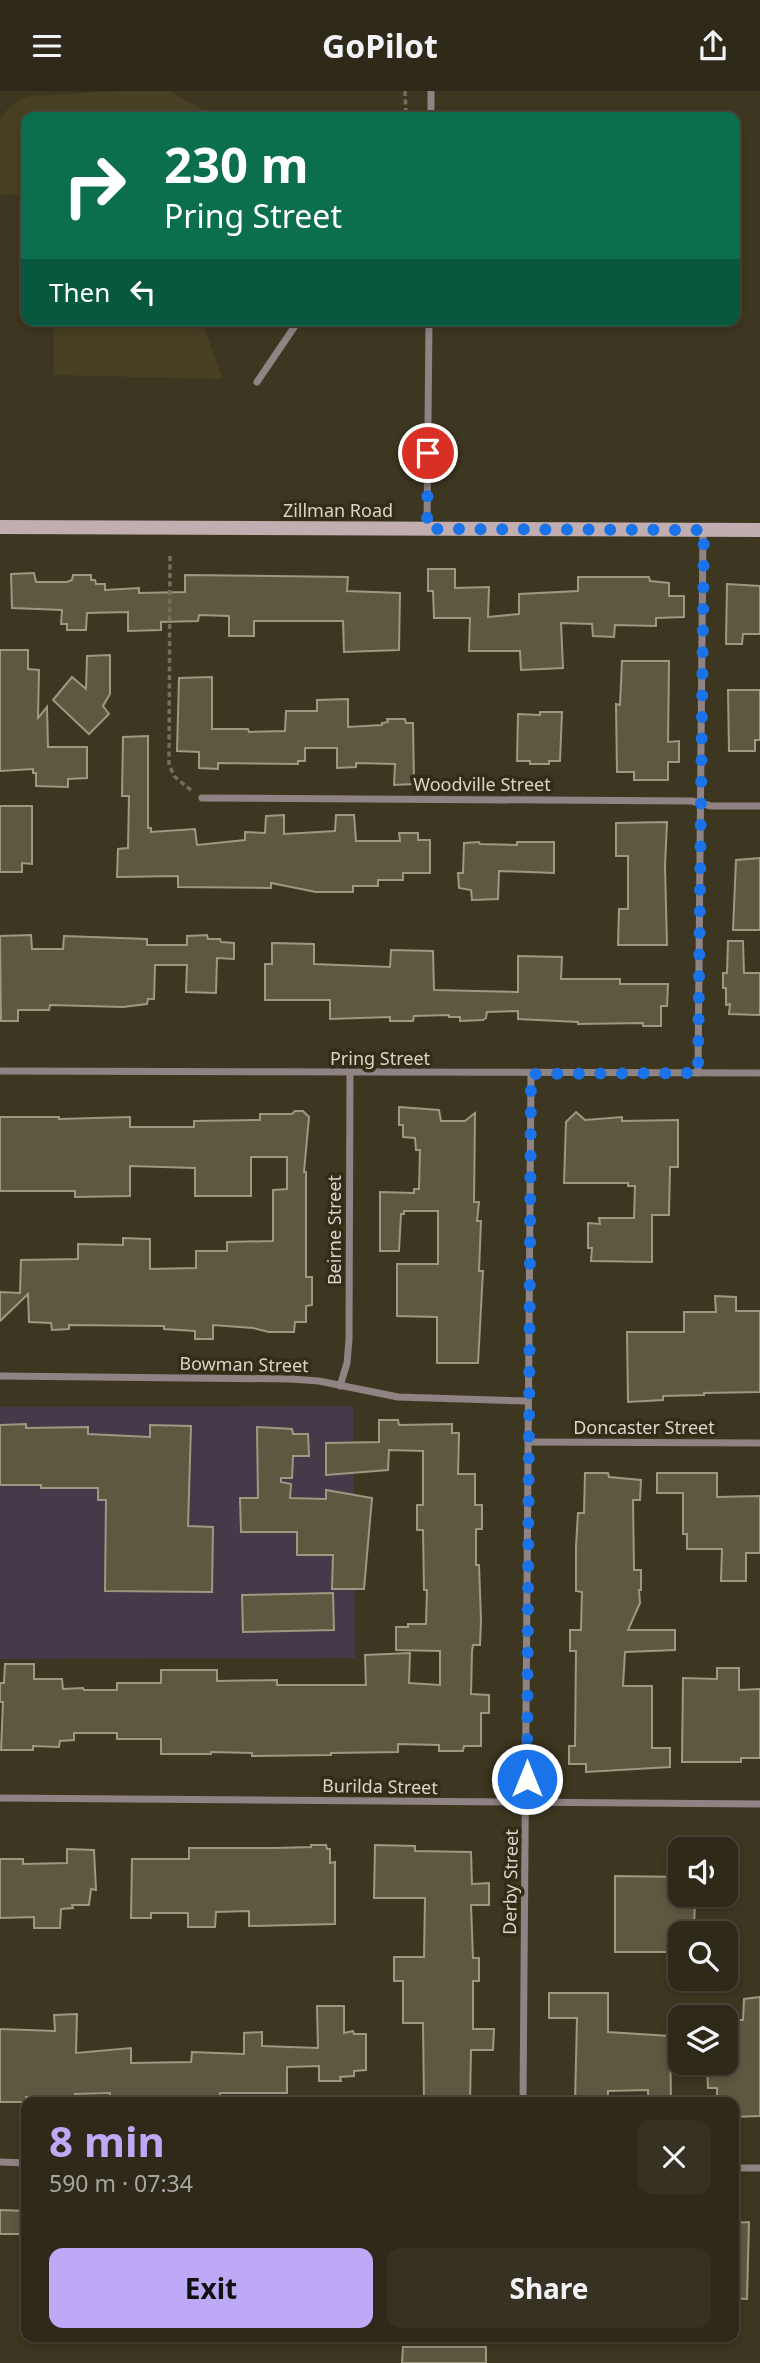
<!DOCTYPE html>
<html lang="en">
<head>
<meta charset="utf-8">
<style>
  :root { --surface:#2e2919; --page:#363122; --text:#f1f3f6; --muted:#a7a6a2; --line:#494538; --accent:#bda9f5 }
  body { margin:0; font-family:"Noto Sans",sans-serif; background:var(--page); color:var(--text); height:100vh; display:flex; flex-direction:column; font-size:26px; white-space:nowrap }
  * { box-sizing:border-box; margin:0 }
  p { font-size:23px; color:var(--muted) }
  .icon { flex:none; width:38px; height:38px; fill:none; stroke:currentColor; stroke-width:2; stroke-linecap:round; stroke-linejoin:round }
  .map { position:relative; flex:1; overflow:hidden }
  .sheet { position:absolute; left:21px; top:2006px; width:718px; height:245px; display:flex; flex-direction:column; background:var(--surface); border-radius:14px; box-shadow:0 4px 10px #0003,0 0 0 2px var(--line) }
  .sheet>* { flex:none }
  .hud { position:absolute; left:21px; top:21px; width:719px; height:214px; border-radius:14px; box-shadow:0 4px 10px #0003,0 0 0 2px var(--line); background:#0b6e4f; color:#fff; overflow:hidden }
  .tools { position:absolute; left:668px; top:1746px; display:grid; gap:14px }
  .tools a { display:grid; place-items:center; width:70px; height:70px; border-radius:14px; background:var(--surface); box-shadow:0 4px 10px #0003,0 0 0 2px var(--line); font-size:35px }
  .pin { position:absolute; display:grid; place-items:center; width:60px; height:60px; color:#fff; margin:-30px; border:4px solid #fff; border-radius:50%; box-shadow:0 2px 7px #0007 }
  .me { position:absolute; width:77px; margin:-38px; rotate:0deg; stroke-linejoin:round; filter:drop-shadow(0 0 5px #0008) }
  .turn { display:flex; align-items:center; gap:24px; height:147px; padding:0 28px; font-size:32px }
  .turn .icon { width:91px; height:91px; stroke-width:2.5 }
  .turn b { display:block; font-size:49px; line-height:60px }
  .then { display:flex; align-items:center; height:66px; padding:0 28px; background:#0003; gap:14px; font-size:26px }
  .round { display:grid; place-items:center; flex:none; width:74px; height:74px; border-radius:14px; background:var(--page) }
  .headline { display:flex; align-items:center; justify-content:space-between; height:119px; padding:0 28px }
  h1 { font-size:42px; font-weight:700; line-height:52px; color:var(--accent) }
  .primary-button { display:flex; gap:14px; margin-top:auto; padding:14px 28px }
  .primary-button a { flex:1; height:80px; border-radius:14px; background:var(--accent); color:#111; font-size:28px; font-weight:700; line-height:80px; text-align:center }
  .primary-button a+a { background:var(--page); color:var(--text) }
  header { display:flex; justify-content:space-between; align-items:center; height:91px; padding:0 28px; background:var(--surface); font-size:32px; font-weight:700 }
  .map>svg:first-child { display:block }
  .built { fill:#484023 }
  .education { fill:#453a4a }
  .building { fill:#5f5841; stroke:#9f9880; stroke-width:2 }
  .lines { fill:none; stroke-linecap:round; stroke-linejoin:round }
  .path { stroke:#746f5c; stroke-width:3.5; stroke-dasharray:5 3.5; stroke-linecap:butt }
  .minor { stroke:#908384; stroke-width:7 }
  .secondary { stroke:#c2adb0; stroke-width:14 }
  .route { stroke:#1a73e8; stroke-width:12; stroke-dasharray:0 21.6 }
  .labels { text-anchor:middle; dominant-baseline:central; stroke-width:7; stroke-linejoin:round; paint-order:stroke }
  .street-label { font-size:18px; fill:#d9d6c9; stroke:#332c17 }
</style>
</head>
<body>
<header><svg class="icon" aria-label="menu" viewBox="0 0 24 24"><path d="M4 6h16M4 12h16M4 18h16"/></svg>GoPilot<svg class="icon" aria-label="share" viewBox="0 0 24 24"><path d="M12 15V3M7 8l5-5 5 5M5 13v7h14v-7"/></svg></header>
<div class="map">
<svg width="760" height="2272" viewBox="0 0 760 2272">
  <rect width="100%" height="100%" fill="#3d3721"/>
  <!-- built -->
  <g class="built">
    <polygon points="121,0 169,0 216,26 26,26 26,104 0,104 0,29 7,19 20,8 30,5"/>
    <polygon points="54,229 201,229 223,288 54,284"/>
  </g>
  <!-- education -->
  <polygon class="education" points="353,1315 355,1567 0,1568 0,1316"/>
  <!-- building -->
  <g class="building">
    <polygon points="428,478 455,478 455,497 489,496 488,526 519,523 519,503 578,500 578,486 649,486 650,490 669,492 669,505 684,505 684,526 656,527 656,535 615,534 614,546 593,545 592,533 561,532 563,577 521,579 520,560 469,560 470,527 434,527 433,500 428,500"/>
    <polygon points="34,482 36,491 67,491 72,489 73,484 91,484 91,489 95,489 96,493 105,493 105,499 139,497 139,502 185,501 185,484 348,486 347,500 400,502 399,559 344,561 343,530 254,530 254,545 229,545 229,525 199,524 198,530 161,531 161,539 128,540 128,521 87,522 86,539 67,539 67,533 61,533 62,519 12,517 11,483"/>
    <polygon points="727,493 760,495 760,543 743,543 742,553 726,553"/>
    <polygon points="0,559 28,559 28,578 39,579 38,627 47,616 48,656 87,656 87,687 68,688 68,696 36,695 36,682 33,682 33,678 0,680"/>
    <polygon points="110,564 110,603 103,615 109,623 89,643 53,609 72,586 86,598 87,565"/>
    <polygon points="622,570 669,570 668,651 679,650 679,671 668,671 668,689 634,689 634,681 617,681 616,613 620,614"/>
    <polygon points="212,586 212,638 248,638 249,641 285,640 286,620 317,620 317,609 348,608 348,636 382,634 382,632 388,631 387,628 405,628 406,632 413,632 414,693 394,694 395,673 356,672 356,676 337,677 337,657 305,657 305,670 298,670 298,673 218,672 218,678 199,677 199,661 177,660 179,587"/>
    <polygon points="728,599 760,599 760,649 755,649 755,660 729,660"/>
    <polygon points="540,621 562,621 560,670 549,670 549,673 530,673 530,670 517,670 518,623 540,624"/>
    <polygon points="148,645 148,737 151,737 151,741 195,738 197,754 245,749 245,741 265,742 266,725 284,724 284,743 335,740 336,724 354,724 356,750 400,750 399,742 418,742 418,749 430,749 430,782 403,782 403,789 378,789 378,795 353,795 353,801 316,801 271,792 271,797 178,796 178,785 117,786 118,758 128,757 129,705 122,705 123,646"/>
    <polygon points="0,715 32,715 32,773 22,772 22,781 0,781"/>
    <polygon points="667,731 665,775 667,854 618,854 619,818 628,818 628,765 616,765 616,732"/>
    <polygon points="479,751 480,753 517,754 517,751 554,751 554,782 499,780 498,808 472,809 471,799 459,797 458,782 463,782 464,752"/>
    <polygon points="760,767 760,839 733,839 736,769"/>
    <polygon points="31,844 32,858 63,858 64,845 147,848 147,854 187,854 187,845 207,844 208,848 220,848 221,851 234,852 234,868 217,867 216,902 186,901 187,874 155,874 154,908 148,908 147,913 123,916 50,914 49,919 18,919 18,930 1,930 0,845"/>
    <polygon points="728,850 743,850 744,882 760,882 760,924 729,923 730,913 726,914 726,897 723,897 723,882 727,882"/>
    <polygon points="272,852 314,853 314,873 390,876 391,859 433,860 434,899 518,901 518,865 562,866 561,888 620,888 620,893 668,893 667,915 661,915 661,935 643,935 643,932 578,933 578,931 518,928 518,920 487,921 486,927 483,929 460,930 460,926 449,926 449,924 414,925 413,930 390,930 390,926 330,928 330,909 265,909 265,873 272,873"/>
    <polygon points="399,1016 439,1019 441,1030 465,1030 475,1022 474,1111 479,1111 477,1130 481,1130 479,1180 483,1180 478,1272 437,1272 437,1226 397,1225 397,1173 438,1173 438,1120 404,1120 404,1123 401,1123 399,1160 380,1160 380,1101 414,1102 414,1098 419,1098 420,1059 416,1059 415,1047 403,1046 403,1034 399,1034"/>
    <polygon points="295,1020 303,1020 309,1026 304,1081 306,1081 306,1186 312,1186 312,1214 306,1215 306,1231 295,1231 294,1241 269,1241 253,1237 213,1234 213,1248 195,1248 195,1240 164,1238 164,1235 69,1234 69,1238 52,1239 51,1232 29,1231 28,1203 0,1230 0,1201 20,1202 21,1169 78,1168 78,1153 123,1154 123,1147 150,1148 150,1178 196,1177 196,1160 227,1160 227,1151 273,1150 273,1099 287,1098 287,1066 251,1066 251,1105 195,1105 195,1077 130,1075 130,1105 75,1106 75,1100 0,1100 0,1026 59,1026 59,1028 130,1026 130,1036 194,1036 194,1030 260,1029 260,1023 292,1023"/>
    <polygon points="576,1021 585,1029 622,1026 622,1030 678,1029 678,1076 670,1076 669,1124 652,1124 652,1171 591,1170 592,1157 588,1157 588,1132 600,1133 599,1127 634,1127 635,1095 628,1095 628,1092 564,1092 566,1031"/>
    <polygon points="715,1205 736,1206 736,1220 760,1220 760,1301 704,1302 704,1304 663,1305 663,1309 628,1311 627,1241 684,1241 684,1221 716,1221"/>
    <polygon points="379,1329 398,1329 399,1334 452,1333 452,1342 459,1342 458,1383 475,1383 475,1414 482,1414 482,1438 476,1438 476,1474 479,1474 481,1529 480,1554 473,1554 472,1560 471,1603 489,1604 489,1622 481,1622 481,1655 464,1655 463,1660 439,1660 439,1654 398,1653 398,1661 331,1662 331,1664 252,1665 252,1662 211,1661 211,1663 161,1663 161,1648 117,1648 117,1642 74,1642 74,1649 60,1650 59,1656 33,1655 33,1659 1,1659 3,1611 0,1611 0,1592 4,1592 5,1573 34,1573 34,1588 62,1588 63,1598 83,1597 84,1599 117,1599 117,1592 161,1592 161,1579 217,1579 217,1590 277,1589 277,1594 366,1594 365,1564 410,1562 409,1592 440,1594 440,1560 396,1559 396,1536 408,1536 408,1533 426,1533 427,1499 424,1499 423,1439 417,1439 417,1414 423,1414 423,1360 389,1359 388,1379 326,1384 326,1352 379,1351"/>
    <polygon points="26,1333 26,1337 88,1336 88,1343 150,1346 150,1334 191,1335 188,1435 213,1436 212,1501 105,1500 106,1409 98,1409 98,1397 41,1397 41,1394 0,1394 0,1334"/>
    <polygon points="257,1336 292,1338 293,1343 308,1343 309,1365 293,1365 292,1387 281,1387 281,1391 291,1393 290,1407 326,1408 326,1399 372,1407 364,1498 332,1498 333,1464 297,1464 297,1441 241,1441 240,1407 258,1407"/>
    <polygon points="585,1382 608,1382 609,1386 641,1389 640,1409 633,1409 634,1479 641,1479 641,1499 639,1499 640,1512 628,1539 675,1539 675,1559 625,1561 623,1595 652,1595 652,1657 670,1657 670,1676 586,1681 586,1673 569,1673 569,1655 575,1655 576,1560 570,1560 570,1539 581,1539 582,1501 576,1500 576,1455 578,1422 584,1422"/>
    <polygon points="657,1382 717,1382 717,1406 760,1405 760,1462 746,1462 746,1490 721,1490 722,1458 687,1458 687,1443 683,1443 683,1402 657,1402"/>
    <polygon points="333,1502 334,1539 243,1541 242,1504"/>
    <polygon points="717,1577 739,1577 739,1599 760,1598 760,1667 741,1667 741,1671 682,1671 683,1587 717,1588"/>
    <polygon points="311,1754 326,1754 327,1758 330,1758 330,1772 335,1771 335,1833 249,1835 249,1820 216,1821 215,1836 188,1836 188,1822 151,1822 151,1827 131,1827 132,1768 189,1768 189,1757 275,1757 311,1756"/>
    <polygon points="375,1754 415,1755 415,1760 471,1761 472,1793 489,1792 489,1814 471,1814 473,1867 479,1867 479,1890 473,1890 473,1938 494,1938 493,1959 471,1959 470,2011 424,2011 423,1932 403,1932 403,1890 394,1890 394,1866 424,1866 425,1807 374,1807"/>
    <polygon points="67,1758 94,1759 96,1799 91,1798 89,1814 72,1814 73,1817 61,1818 60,1837 34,1837 34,1826 0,1827 0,1768 23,1768 23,1773 67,1772"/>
    <polygon points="615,1785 681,1786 681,1804 695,1804 694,1843 681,1843 681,1861 615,1861"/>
    <polygon points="549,1902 608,1902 608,1941 670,1945 671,2011 648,2011 648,1999 608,2000 608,2011 575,2011 577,1927 549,1927"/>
    <polygon points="760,1906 760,2025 733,2026 733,2011 717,2011 717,1997 708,1997 707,1972 726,1972 726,1929 743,1929 744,1908"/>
    <polygon points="317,1915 344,1915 344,1942 353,1940 354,1943 366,1943 366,1979 354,1980 354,1985 340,1986 341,1990 319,1990 319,1975 287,1976 287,2002 220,2002 219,2008 110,2007 110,2002 75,2003 75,2008 26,2006 26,2011 0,2011 0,1938 55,1940 54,1924 77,1923 76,1962 131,1957 131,1972 191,1971 192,1961 244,1963 244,1942 262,1941 262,1955 318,1957"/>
    <polygon points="0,2119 26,2120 26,2143 0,2143"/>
    <polygon points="749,2131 747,2208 733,2207 733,2132"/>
    <polygon points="403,2256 486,2256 486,2272 402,2272"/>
  </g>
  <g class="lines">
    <!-- path -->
    <g class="path">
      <polyline points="405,0 406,26"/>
      <polyline points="170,465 169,674 175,686 192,700"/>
    </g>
    <!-- minor -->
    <g class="minor">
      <polyline points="431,0 431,26"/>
      <polyline points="257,291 299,229"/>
      <polyline points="427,438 429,229"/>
      <polyline points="202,707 692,710 711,715 760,715"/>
      <polyline points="0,980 760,982"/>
      <polyline points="698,982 703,439"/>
      <polyline points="0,1285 291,1288 319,1290 398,1306 528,1310"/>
      <polyline points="340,1295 347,1272 349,1249 350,982"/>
      <polyline points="528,1351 760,1352"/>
      <polyline points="0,1707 760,1713"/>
      <polyline points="523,2011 531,983"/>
      <polyline points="0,2071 26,2072"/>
      <polyline points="733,2077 760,2077"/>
    </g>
    <!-- secondary -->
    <polyline class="secondary" points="0,436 760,439"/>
  </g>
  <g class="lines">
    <!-- route -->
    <polyline class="route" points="428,362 427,438 704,439 698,982 531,983 527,1688"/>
  </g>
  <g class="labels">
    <!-- street labels -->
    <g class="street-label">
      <text x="338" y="419">Zillman Road</text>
      <text x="482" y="693">Woodville Street</text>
      <text x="380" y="967">Pring Street</text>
      <text transform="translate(334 1139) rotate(-90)">Beirne Street</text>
      <text transform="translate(244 1273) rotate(1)">Bowman Street</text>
      <text x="644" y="1336">Doncaster Street</text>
      <text transform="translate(380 1695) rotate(1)">Burilda Street</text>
      <text transform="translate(510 1791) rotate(-89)">Derby Street</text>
    </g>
  </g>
</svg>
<div class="tools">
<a><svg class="icon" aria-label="sound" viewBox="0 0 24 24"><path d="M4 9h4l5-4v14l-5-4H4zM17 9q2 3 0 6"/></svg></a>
<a><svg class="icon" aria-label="search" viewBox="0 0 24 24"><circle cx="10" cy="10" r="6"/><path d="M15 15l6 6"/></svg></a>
<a><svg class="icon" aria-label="layers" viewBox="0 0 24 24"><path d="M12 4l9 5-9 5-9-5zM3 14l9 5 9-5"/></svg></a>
</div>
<div class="pin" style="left:428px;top:362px;background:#d93025"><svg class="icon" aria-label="arrive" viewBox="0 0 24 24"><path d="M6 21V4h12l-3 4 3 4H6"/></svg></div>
<svg class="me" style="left:527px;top:1688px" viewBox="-20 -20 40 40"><circle r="17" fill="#1a73e8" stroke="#fff" stroke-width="3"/><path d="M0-11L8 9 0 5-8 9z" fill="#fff"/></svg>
<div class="hud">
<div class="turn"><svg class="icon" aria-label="right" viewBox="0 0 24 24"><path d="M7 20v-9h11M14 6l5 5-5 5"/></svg><div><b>230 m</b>Pring Street</div></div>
<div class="then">Then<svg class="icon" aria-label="left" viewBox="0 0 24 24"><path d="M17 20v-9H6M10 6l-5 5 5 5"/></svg></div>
</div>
<section class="sheet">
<div class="headline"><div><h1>8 min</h1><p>590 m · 07:34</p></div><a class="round"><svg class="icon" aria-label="close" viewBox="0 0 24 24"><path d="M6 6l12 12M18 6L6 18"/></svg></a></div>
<div class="primary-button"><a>Exit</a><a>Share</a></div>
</section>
</div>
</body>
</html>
